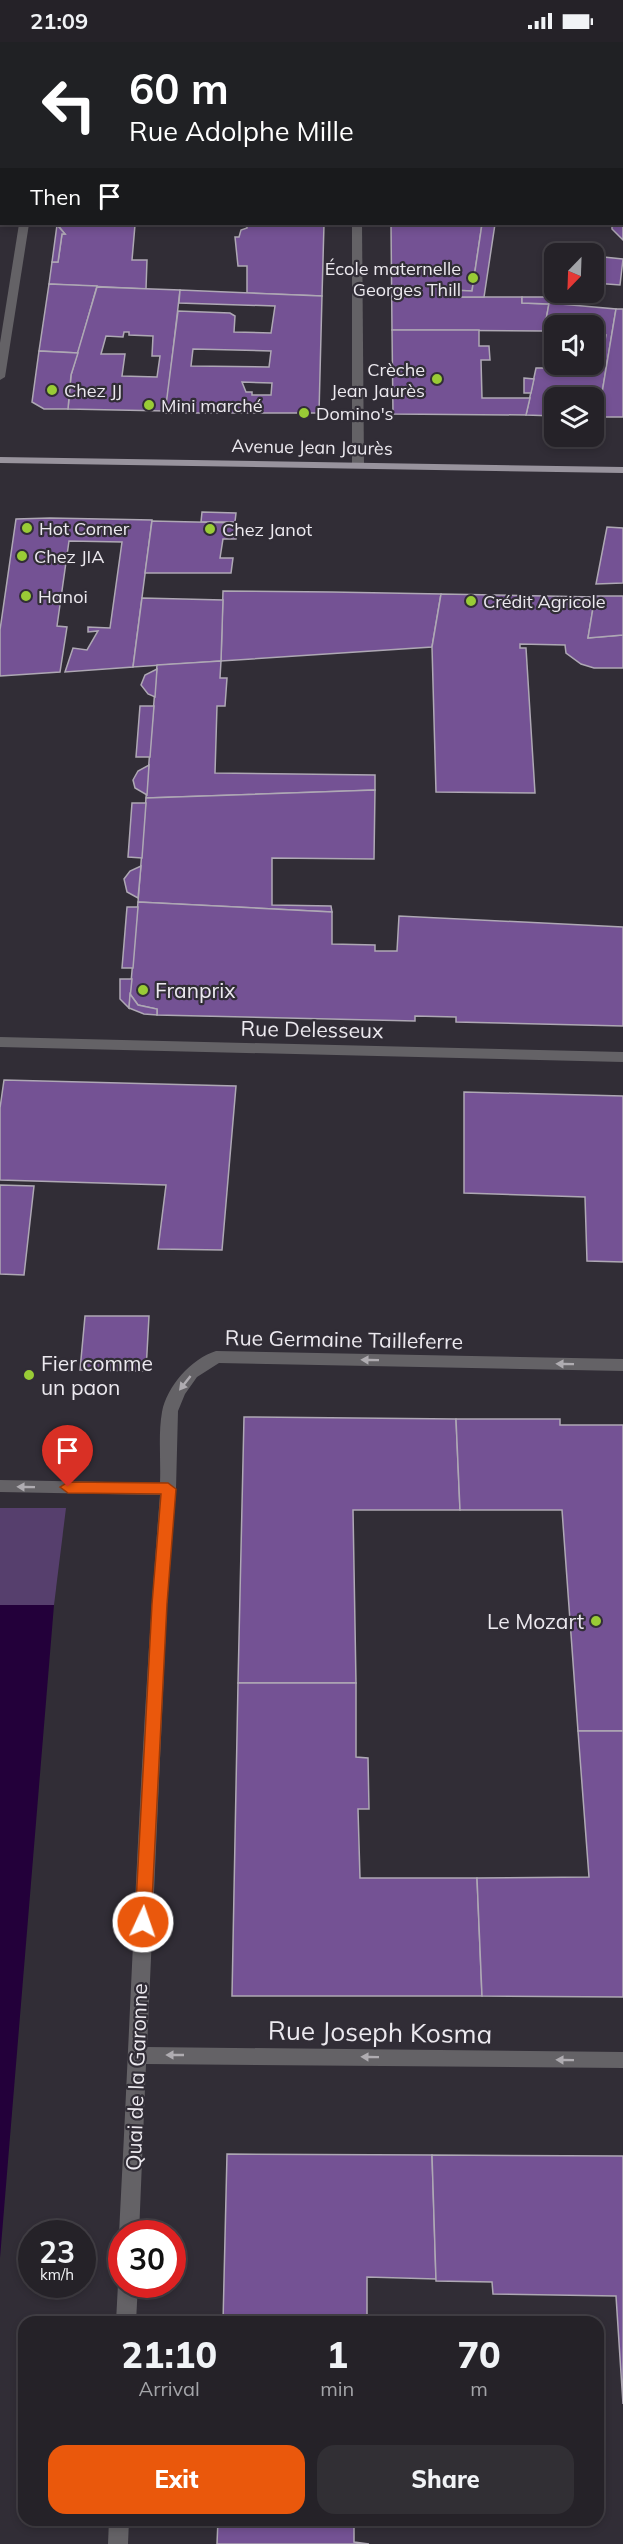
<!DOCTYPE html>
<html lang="en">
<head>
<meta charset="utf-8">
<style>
  :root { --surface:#252228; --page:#312f34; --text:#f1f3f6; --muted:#a3a4a8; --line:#423f45; --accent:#ea580c }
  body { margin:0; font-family:Mulish,sans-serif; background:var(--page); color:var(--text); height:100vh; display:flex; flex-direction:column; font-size:22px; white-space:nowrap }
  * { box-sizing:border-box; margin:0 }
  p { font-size:20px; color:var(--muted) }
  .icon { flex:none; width:33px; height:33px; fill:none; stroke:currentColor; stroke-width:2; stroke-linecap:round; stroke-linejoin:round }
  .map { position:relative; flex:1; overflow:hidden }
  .side { position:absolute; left:18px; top:2274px; width:586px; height:210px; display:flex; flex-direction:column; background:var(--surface); border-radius:18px; box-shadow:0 3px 9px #0003,0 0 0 2px var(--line) }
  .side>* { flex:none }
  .guide { position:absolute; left:0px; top:0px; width:624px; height:183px; box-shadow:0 3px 9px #0003,0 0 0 2px var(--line); background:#202124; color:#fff; overflow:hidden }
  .needle { width:39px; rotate:203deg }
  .fabs { position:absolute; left:544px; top:201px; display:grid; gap:12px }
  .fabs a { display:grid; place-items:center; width:60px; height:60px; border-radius:12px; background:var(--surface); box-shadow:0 3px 9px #0003,0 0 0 2px var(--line); font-size:30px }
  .speed { position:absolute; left:18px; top:2178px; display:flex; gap:12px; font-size:30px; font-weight:700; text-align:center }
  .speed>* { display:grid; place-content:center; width:78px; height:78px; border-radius:50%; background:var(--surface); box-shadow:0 3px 9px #0003,0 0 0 2px var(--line); line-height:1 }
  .speed small { font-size:15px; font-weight:400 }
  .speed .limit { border:9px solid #d22; background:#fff; color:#111 }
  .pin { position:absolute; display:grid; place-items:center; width:51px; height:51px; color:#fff; margin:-62px -26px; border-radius:50% 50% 50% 0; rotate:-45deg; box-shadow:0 0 6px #0007 }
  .pin .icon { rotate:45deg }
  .me { position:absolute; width:66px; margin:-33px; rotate:3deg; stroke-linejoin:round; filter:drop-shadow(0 0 4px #0008) }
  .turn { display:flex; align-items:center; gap:21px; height:126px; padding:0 30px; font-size:27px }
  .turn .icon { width:78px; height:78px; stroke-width:2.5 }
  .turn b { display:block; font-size:42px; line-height:51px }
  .then { display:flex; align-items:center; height:57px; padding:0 30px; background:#0003; gap:12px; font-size:22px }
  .eta { display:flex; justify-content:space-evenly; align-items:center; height:102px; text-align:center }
  .eta b { font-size:36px; font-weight:800; line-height:42px }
  .button { display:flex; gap:12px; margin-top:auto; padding:12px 30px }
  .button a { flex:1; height:69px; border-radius:18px; background:var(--accent); color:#fff; font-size:24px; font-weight:800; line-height:69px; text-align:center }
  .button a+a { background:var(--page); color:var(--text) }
  .status { display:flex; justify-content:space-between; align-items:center; height:42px; padding:0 30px; background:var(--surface); direction:ltr }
  .status svg { height:16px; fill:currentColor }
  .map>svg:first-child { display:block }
  .green { fill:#563f6d }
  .water { fill:#23003a }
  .building { fill:#745294; stroke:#aea8b4; stroke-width:1.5; fill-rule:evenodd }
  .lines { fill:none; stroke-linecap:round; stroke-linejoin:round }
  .pedestrian { fill:#646266; fill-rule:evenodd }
  .minor { fill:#646266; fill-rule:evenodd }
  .primary { fill:#98939d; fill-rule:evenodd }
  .oneway { fill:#afacb1 }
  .route { fill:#ea580c; stroke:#983908; stroke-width:1.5 }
  .poi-dot { fill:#99cb36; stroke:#312d36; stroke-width:2 }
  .labels { text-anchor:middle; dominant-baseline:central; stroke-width:4.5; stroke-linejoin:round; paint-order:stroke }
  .far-poi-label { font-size:18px; fill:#ece9ef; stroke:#312d36; text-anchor:start }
  .far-street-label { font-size:18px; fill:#ece9ef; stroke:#312d36 }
  .poi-label { font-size:21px; fill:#ece9ef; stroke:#312d36; text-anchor:start }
  .street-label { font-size:21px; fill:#ece9ef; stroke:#312d36 }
  .near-street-label { font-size:26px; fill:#ece9ef; stroke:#312d36 }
</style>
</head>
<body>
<div class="status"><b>21:09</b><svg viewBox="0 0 49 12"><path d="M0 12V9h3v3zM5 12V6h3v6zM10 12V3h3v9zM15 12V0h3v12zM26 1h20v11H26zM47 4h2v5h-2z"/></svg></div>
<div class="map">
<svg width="623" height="2502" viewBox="0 0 623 2502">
  <rect width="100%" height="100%" fill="#312d36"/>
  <!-- green -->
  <polygon class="green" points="0,1466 66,1466 54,1563 0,1563"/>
  <!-- water -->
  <polygon class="water" points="0,1563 54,1563 0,2216"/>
  <!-- building -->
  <g class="building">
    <polygon points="93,0 178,0 91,2"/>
    <polygon points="296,0 362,0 296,2"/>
    <polygon points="426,0 503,0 425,2"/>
    <polygon points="623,166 623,198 612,187 612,182 622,182"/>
    <polygon points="57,182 148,182 135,183 132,218 147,218 146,247 49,242 52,220 58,220 62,192 65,192"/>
    <polygon points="247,182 324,182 322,254 247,251 247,224 238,224 235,195 239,195 241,188 247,186"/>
    <polygon points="391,182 482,182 472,249 451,248 450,255 522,255 522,261 549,262 544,289 392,288"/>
    <polygon points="482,182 495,182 484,255 450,255 451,248 472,249"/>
    <polygon points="57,183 65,192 62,192 58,220 52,220"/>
    <polygon points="594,214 623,217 620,243 594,241"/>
    <polygon points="49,242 97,244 78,311 39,309"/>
    <path d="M97 245 180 248 166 369 68 367 71 333ZM124 290H129V293L153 294 152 314H160L157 335 122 334 125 312H101L106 294 123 295Z"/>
    <path d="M180 248 322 254 319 371H165L178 269 230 271 235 274 234 290 271 291 275 264 179 261ZM193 307 271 309 269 325 191 324ZM242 340 272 341 271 353H252V350H246Z"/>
    <polygon points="522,255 551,255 549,262 522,261"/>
    <polygon points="549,261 616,267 598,375 594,375 594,356 555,356 555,374 526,373 536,326 600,326 606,293 594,292 594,284 555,284 555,290 544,289"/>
    <polygon points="616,267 623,267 623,375 598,375"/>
    <polygon points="392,288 479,288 479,304 489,304 490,318 481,318 482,356 530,356 526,373 393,372"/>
    <polygon points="39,309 78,311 71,333 68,367 44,367 32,360"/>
    <polygon points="524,336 534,337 531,351 524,351"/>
    <polygon points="202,470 236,471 235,480 201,480"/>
    <polygon points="50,476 152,478 133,625 65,630 73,606 87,608 98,589 88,590 88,585 110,586 122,500 69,499 57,584 67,585 60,630 0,634 0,588 16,477"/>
    <polygon points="152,479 238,481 236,497 223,497 220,516 233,516 231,531 145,531"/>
    <polygon points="607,485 623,486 623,541 596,542"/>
    <polygon points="223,549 331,550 441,552 432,605 221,619"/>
    <polygon points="441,552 595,555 588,596 623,593 623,626 594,626 581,622 566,611 565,603 520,602 520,606 526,606 535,751 436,750 432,605"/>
    <polygon points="595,554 623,554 623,593 588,596"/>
    <polygon points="142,556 223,558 221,619 133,625"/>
    <polygon points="221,619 220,636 227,636 225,664 217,664 215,731 375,733 375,748 146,756 157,623"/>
    <polygon points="157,627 155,655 148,652 141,643 145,633"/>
    <polygon points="140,664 154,664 150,715 136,715"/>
    <polygon points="149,723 147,753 135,746 133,738 138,729"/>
    <polygon points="375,748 374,817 272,816 272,863 331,864 332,870 138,860 146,756"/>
    <polygon points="132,761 146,761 142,816 128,815"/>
    <polygon points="141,824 138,856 127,850 124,837 130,829"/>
    <polygon points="138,860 332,870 332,902 375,903 375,909 397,909 399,874 623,885 623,984 456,980 456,975 415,974 415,979 157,973 157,967 138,963 130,952"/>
    <polygon points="127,865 138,865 133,926 122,926"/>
    <polygon points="120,937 132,937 129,966 120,957"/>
    <polygon points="130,952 138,963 157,967 157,973 144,972 129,966"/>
    <polygon points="4,1038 236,1044 222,1208 158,1207 166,1143 0,1138 0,1066"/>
    <polygon points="464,1050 623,1054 623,1220 587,1219 585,1155 464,1151"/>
    <polygon points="0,1143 34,1144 24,1233 0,1232"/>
    <polygon points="85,1274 149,1274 146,1329 80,1328"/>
    <polygon points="244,1375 456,1377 460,1468 353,1468 356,1641 238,1641"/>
    <polygon points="456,1377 560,1377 560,1383 623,1383 623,1689 578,1689 562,1468 460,1468"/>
    <polygon points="238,1641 356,1641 356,1715 368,1716 369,1767 358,1767 360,1836 477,1836 482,1954 232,1954"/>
    <polygon points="578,1689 623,1689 623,1955 482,1954 477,1836 589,1835"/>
    <polygon points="227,2112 432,2113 436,2237 367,2235 367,2280 223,2280"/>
    <polygon points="432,2113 623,2114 623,2362 616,2254 493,2252 492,2240 436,2239"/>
    <polygon points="218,2478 354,2478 354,2500 369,2502 217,2502"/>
  </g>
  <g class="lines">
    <!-- pedestrian -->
    <polygon class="pedestrian" points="352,182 362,182 364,423 358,426 352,423"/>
    <!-- minor -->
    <g class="minor">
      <polygon points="56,0 66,0 56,2"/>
      <rect x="390" y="0" width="10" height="2"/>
      <polygon points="19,182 29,182 5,335 0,338 0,301"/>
      <polygon points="0,995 623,1010 623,1020 0,1005"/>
      <path d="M216 1309 623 1317V1329L219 1321 197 1335 185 1352 178 1369 176 1447 167 1562 147 2005 623 2010V2026L146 2022 139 2192H122V2197L119 2192C132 1946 140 1699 160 1453L0 1450V1438L160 1441C161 1418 158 1393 162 1370 167 1344 191 1317 216 1309Z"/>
      <polygon points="121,2235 122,2242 138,2242 136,2280 116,2280 118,2242"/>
      <polygon points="109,2478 129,2478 128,2502 108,2502"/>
    </g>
    <!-- primary -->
    <polygon class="primary" points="0,415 623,425 623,431 0,421"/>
  </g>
  <!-- one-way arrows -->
  <defs><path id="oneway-solid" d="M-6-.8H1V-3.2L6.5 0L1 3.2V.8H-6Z" transform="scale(1.5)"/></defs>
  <g class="oneway">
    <use href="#oneway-solid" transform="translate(370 1318) rotate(-179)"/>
    <use href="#oneway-solid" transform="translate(565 1322) rotate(-179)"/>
    <use href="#oneway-solid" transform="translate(185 1341) rotate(128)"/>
    <use href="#oneway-solid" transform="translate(26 1445) rotate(-179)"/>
    <use href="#oneway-solid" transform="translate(175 2013) rotate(-180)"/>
    <use href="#oneway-solid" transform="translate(370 2015) rotate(-179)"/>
    <use href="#oneway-solid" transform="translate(565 2018) rotate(-179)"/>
  </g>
  <!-- route -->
  <polygon class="route" points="68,1440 168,1441 176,1447 167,1562 151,1880 149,1885 143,1887 137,1885 135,1880 152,1562 161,1452 68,1451 60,1445"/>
  <!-- markers -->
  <g class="poi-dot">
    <circle cx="473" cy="236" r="6"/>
    <circle cx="437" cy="337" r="6"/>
    <circle cx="52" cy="348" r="6"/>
    <circle cx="149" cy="363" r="6"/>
    <circle cx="304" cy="371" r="6"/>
    <circle cx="27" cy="486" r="6"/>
    <circle cx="210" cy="487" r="6"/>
    <circle cx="22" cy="514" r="6"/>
    <circle cx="26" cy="554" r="6"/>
    <circle cx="471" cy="559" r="6"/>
    <circle cx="143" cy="948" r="6"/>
    <circle cx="29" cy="1333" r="6"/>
    <circle cx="596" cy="1579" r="6"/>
  </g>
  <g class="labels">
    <!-- far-poi labels -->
    <g class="far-poi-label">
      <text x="461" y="226" text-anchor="end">École maternelle<tspan x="461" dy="21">Georges Thill</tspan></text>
      <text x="425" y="327" text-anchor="end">Crèche<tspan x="425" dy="21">Jean Jaurès</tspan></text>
      <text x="64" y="348">Chez JJ</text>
      <text x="161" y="363">Mini marché</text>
      <text x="316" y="371">Domino's</text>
      <text x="39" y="486">Hot Corner</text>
      <text x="222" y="487">Chez Janot</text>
      <text x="34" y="514">Chez JIA</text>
      <text x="38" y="554">Hanoi</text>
      <text x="483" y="559">Crédit Agricole</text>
    </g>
    <!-- far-street labels -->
    <g class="far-street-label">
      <text transform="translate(312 405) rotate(1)">Avenue Jean Jaurès</text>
    </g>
    <!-- poi labels -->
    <g class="poi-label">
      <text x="155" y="948">Franprix</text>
      <text x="41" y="1321">Fier comme<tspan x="41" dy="24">un paon</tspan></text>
      <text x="584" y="1579" text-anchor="end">Le Mozart</text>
    </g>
    <!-- street labels -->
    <g class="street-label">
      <text transform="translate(312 987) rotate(1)">Rue Delesseux</text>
      <text transform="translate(344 1297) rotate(1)">Rue Germaine Tailleferre</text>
      <text transform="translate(136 2035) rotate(-88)">Quai de la Garonne</text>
    </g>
    <!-- near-street labels -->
    <g class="near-street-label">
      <text transform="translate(380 1990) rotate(1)">Rue Joseph Kosma</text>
    </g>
  </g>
</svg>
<div class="fabs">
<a><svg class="needle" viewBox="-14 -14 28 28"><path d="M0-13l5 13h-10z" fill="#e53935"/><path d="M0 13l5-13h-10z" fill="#a3a4a8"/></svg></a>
<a><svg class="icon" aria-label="sound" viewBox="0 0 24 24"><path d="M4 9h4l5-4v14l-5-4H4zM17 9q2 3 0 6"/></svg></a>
<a><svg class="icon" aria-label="layers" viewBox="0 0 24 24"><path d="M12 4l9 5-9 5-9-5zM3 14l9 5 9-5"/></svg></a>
</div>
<div class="speed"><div>23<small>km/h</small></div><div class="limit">30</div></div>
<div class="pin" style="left:68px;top:1445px;background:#d93025"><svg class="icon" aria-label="arrive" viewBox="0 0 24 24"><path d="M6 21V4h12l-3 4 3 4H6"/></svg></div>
<svg class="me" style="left:143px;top:1880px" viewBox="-20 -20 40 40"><circle r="17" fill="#ea580c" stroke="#fff" stroke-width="3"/><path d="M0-11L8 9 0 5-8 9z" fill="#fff"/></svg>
<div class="guide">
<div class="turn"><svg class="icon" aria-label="left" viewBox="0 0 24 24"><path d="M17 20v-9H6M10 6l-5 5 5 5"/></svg><div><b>60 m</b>Rue Adolphe Mille</div></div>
<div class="then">Then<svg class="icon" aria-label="arrive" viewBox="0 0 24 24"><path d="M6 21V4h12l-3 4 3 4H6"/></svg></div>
</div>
<section class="side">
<div class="eta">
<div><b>21:10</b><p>Arrival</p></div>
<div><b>1</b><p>min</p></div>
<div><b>70</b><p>m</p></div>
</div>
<div class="button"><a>Exit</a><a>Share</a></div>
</section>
</div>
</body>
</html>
